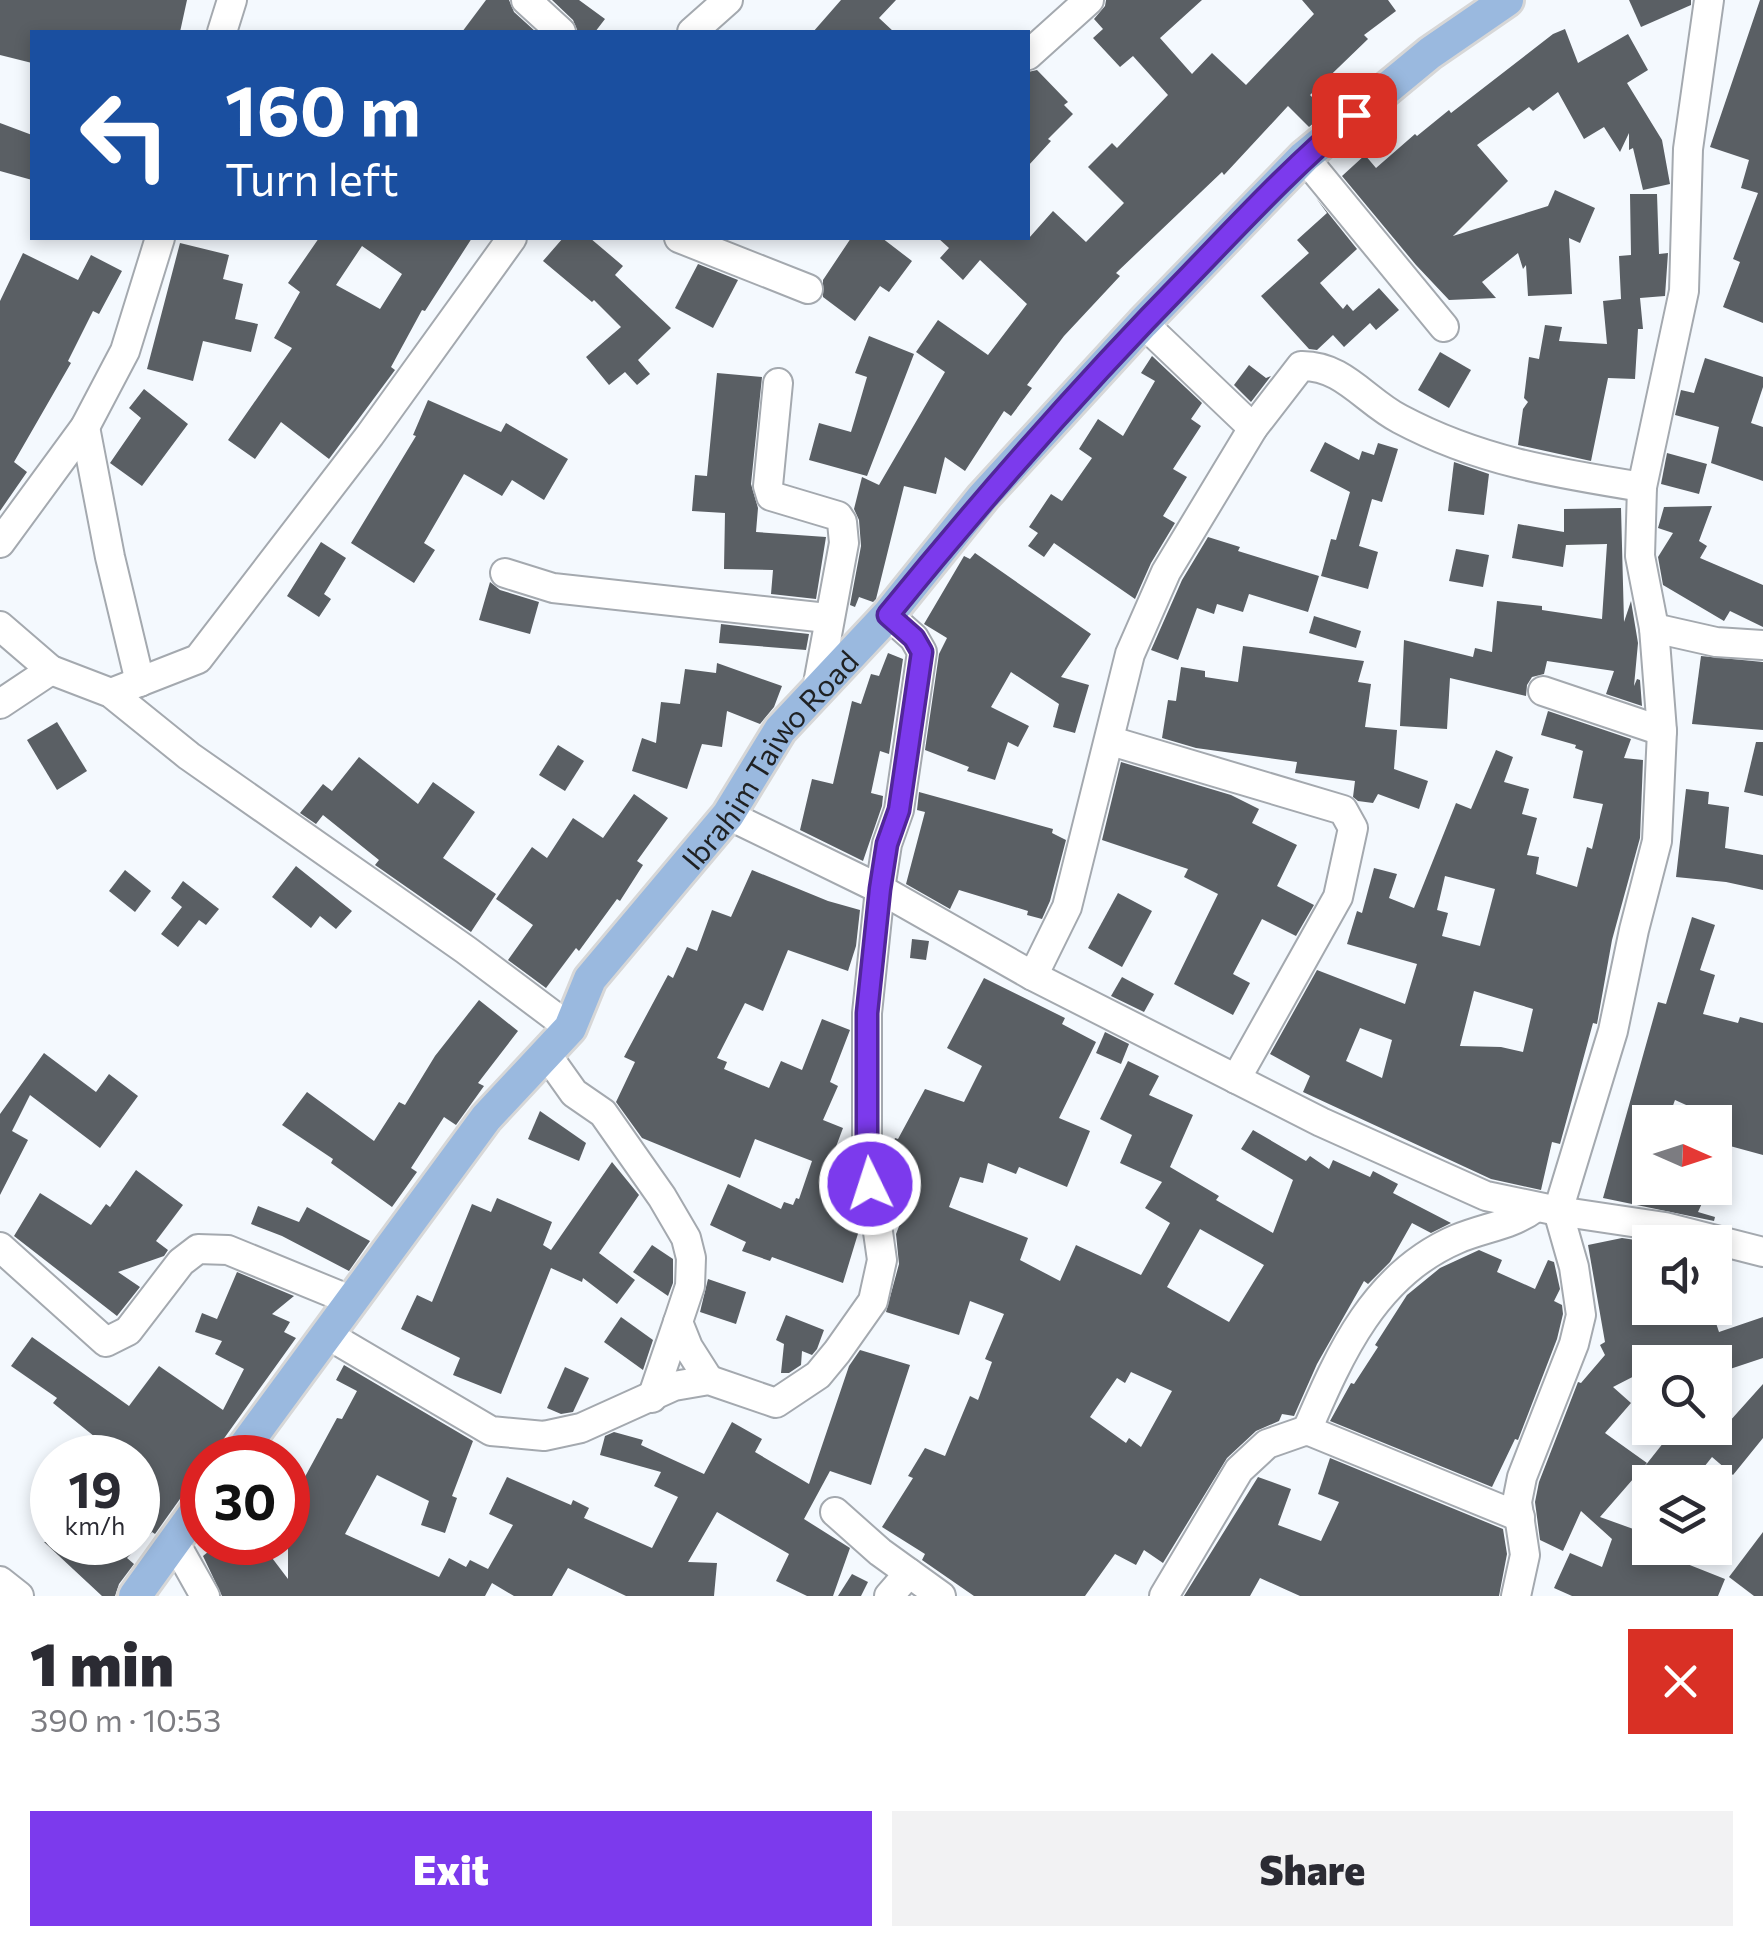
<!DOCTYPE html>
<html lang="en">
<head>
<meta charset="utf-8">
<style>
  :root { --surface:#fff; --page:#f2f2f3; --text:#2b2b33; --muted:#7c7c81; --accent:#7c3aed }
  body { margin:0; font-family:Commissioner,sans-serif; background:var(--page); color:var(--text); height:100vh; display:flex; flex-direction:column; font-size:38px; white-space:nowrap }
  * { box-sizing:border-box; margin:0 }
  p { font-size:32px; color:var(--muted) }
  .icon { flex:none; width:55px; height:55px; fill:none; stroke:currentColor; stroke-width:2; stroke-linecap:round; stroke-linejoin:round }
  .map { position:relative; height:1596px; overflow:hidden }
  .panel { display:flex; flex-direction:column; background:var(--surface); flex:1 }
  .panel>* { flex:none }
  .guide { position:absolute; left:30px; top:30px; width:1000px; height:210px; border-radius:0px; box-shadow:0 5px 15px #0003; background:#1a4fa0; color:#fff; overflow:hidden }
  .needle { width:65px; rotate:93deg }
  .fabs { position:absolute; left:1632px; top:1105px; display:grid; gap:20px }
  .fabs a { display:grid; place-items:center; width:100px; height:100px; border-radius:0px; background:var(--surface); box-shadow:0 5px 15px #0003; font-size:50px }
  .speed { position:absolute; left:30px; top:1435px; display:flex; gap:20px; font-size:50px; font-weight:700; text-align:center }
  .speed>* { display:grid; place-content:center; width:130px; height:130px; border-radius:50%; background:var(--surface); box-shadow:0 5px 15px #0003; line-height:1 }
  .speed small { font-size:25px; font-weight:400 }
  .speed .limit { border:15px solid #d22; background:#fff; color:#111 }
  .pin { position:absolute; display:grid; place-items:center; width:85px; height:85px; color:#fff; margin:-42px; border-radius:20px; box-shadow:0 5px 15px #0006 }
  .me { position:absolute; width:110px; margin:-55px; rotate:356deg; stroke-linejoin:round; filter:drop-shadow(0 0 8px #0008) }
  .turn { display:flex; align-items:center; gap:35px; height:210px; padding:0 30px; font-size:45px }
  .turn .icon { width:130px; height:130px; stroke-width:2.5 }
  .turn b { display:block; font-size:70px; line-height:85px }
  .round { display:grid; place-items:center; flex:none; width:105px; height:105px; border-radius:0px; background:var(--page) }
  .overview { display:flex; align-items:center; justify-content:space-between; height:170px; padding:0 30px }
  h1 { font-size:60px; font-weight:800; line-height:75px }
  .primary-button { display:flex; gap:20px; margin-top:auto; padding:20px 30px }
  .primary-button a { flex:1; height:115px; border-radius:0px; background:var(--accent); color:#fff; font-size:40px; font-weight:800; line-height:115px; text-align:center }
  .primary-button a+a { background:var(--page); color:var(--text) }
  .map>svg:first-child { display:block }
  .building { fill:#5a5f64; fill-rule:evenodd }
  .lines { fill:none; stroke-linecap:round; stroke-linejoin:round }
  .minor-casing { stroke:#a4a9af; stroke-width:32 }
  .major-casing { stroke:#d7d7d7; stroke-width:38 }
  .minor { stroke:#fff; stroke-width:28 }
  .major { stroke:#9ab9df; stroke-width:32 }
  .route-casing { stroke:#51269a; stroke-width:25 }
  .route { stroke:#7c3aed; stroke-width:18 }
  .labels { text-anchor:middle; dominant-baseline:central; stroke-width:10; stroke-linejoin:round; paint-order:stroke }
  .street-label { font-size:30px; fill:#1f2123; stroke:#f4f9fe }
</style>
</head>
<body>
<div class="map">
<svg width="1763" height="1596" viewBox="0 0 1763 1596">
  <rect width="100%" height="100%" fill="#f4f9fe"/>
  <!-- building -->
  <g class="building">
    <polygon points="0,0 187,0 180,32 32,32 32,63 0,55"/>
    <polygon points="486,0 509,0 514,12 536,32 462,32"/>
    <polygon points="552,0 579,0 605,19 595,32 578,32 573,20"/>
    <polygon points="841,0 896,0 879,18 894,32 813,32"/>
    <polygon points="1106,0 1202,0 1160,38 1192,74 1212,53 1246,85 1314,14 1302,0 1388,0 1396,11 1364,35 1368,39 1310,95 1327,112 1309,127 1288,106 1224,175 1222,172 1116,273 1120,276 1064,336 1027,385 1032,388 1011,416 1004,411 965,471 945,457 936,494 904,486 876,599 873,602 859,597 855,607 850,605 861,546 859,520 854,509 862,477 879,485 945,372 916,352 938,320 988,355 1027,304 980,260 963,280 940,258 949,248 938,238 1029,238 1053,211 1086,242 1124,203 1088,167 1112,143 1117,148 1168,95 1133,56 1120,67 1093,38 1103,29 1094,19 1105,6"/>
    <polygon points="1629,0 1691,0 1691,5 1641,27"/>
    <polygon points="1760,0 1763,0 1763,323 1723,307 1740,262 1733,259 1758,193 1741,188 1749,160 1710,147"/>
    <polygon points="1565,29 1578,63 1628,34 1648,70 1627,83 1662,140 1670,184 1643,190 1633,148 1629,150 1629,133 1620,152 1604,127 1584,139 1558,92 1533,111 1529,107 1477,145 1508,181 1453,236 1548,206 1555,190 1595,208 1580,243 1569,238 1572,294 1528,296 1526,265 1523,269 1518,253 1482,282 1496,298 1449,300 1416,265 1342,176 1365,155 1376,168 1415,134 1417,136 1449,110 1451,113 1553,34"/>
    <polygon points="1037,70 1068,102 1064,105 1073,114 1048,139 1051,141 1028,166 1028,72"/>
    <polygon points="0,123 32,135 32,180 0,171"/>
    <polygon points="1630,194 1657,194 1659,254 1668,253 1665,296 1640,298 1643,329 1638,329 1635,379 1608,378 1591,461 1518,445 1523,409 1528,402 1524,398 1529,357 1539,359 1545,325 1562,327 1559,341 1607,344 1603,301 1621,299 1619,256 1631,255"/>
    <polygon points="1316,198 1357,249 1320,283 1343,309 1347,304 1353,311 1379,288 1399,310 1376,330 1370,323 1344,347 1333,335 1317,350 1309,349 1261,296 1309,253 1297,240 1327,213"/>
    <path d="M319 238H472L425 311 422 310 391 367 395 370 329 459 281 422 255 459 228 440 292 348 274 338 300 292 288 283ZM362 246 402 274 380 309 336 285Z"/>
    <polygon points="563,238 590,238 623,266 615,275 671,328 638,360 650,374 637,385 625,372 609,385 586,357 621,327 594,300 592,302 543,261"/>
    <polygon points="851,238 882,238 912,261 889,292 880,286 855,321 823,297 823,280"/>
    <polygon points="180,243 229,255 223,279 243,284 235,319 258,324 251,352 203,341 193,381 147,369"/>
    <polygon points="23,253 78,280 91,255 122,271 99,314 93,311 68,361 71,363 14,462 27,472 0,511 0,301"/>
    <polygon points="698,264 738,280 713,328 675,308"/>
    <polygon points="869,336 914,354 867,476 809,460 819,423 851,432 867,377 855,373"/>
    <polygon points="1440,352 1471,370 1449,408 1418,390"/>
    <polygon points="1152,356 1202,403 1191,419 1201,426 1173,469 1187,477 1163,516 1175,523 1151,563 1135,599 1054,543 1044,557 1028,546 1038,533 1029,527 1051,494 1062,501 1092,458 1079,449 1098,419 1123,436 1155,381 1141,373"/>
    <polygon points="1705,358 1763,377 1763,387 1751,423 1763,427 1763,481 1711,463 1719,427 1675,415 1681,390 1694,393"/>
    <polygon points="1249,365 1266,378 1271,376 1251,402 1234,385"/>
    <polygon points="717,373 762,377 751,484 758,508 756,532 826,537 816,599 771,594 773,570 724,569 725,513 692,511 695,475 707,476"/>
    <polygon points="144,389 188,424 142,486 110,463 141,418 129,408"/>
    <polygon points="428,400 501,432 506,423 568,459 544,500 512,480 502,496 464,474 424,543 435,550 414,583 351,543 416,436 413,435"/>
    <polygon points="1325,442 1359,460 1362,451 1374,455 1378,443 1398,449 1382,502 1372,499 1359,546 1378,552 1368,589 1321,576 1331,539 1336,540 1350,492 1310,471"/>
    <polygon points="1667,453 1707,464 1699,494 1661,484"/>
    <polygon points="1454,462 1489,474 1484,515 1448,511"/>
    <polygon points="1712,506 1699,541 1707,546 1700,558 1763,585 1763,627 1730,611 1724,621 1663,585 1658,557 1673,533 1658,528 1664,507"/>
    <polygon points="1621,508 1624,622 1631,601 1638,643 1634,686 1637,679 1640,680 1642,706 1606,694 1614,671 1547,661 1544,674 1532,677 1527,685 1526,696 1450,678 1447,729 1400,726 1404,640 1473,657 1475,648 1492,652 1497,601 1542,606 1542,610 1602,619 1607,544 1566,545 1563,567 1512,558 1518,524 1564,532 1564,509"/>
    <polygon points="1208,537 1240,547 1238,551 1319,576 1308,612 1249,594 1243,612 1217,604 1214,614 1197,608 1178,660 1151,650 1182,580"/>
    <polygon points="321,542 346,558 324,594 331,599 319,617 287,596"/>
    <polygon points="1456,549 1489,555 1483,587 1449,581"/>
    <polygon points="975,553 1091,634 1061,677 1089,685 1075,733 1053,727 1059,704 1011,672 991,707 1029,726 1018,747 1008,742 995,780 967,771 969,767 925,750 939,654 947,638 924,624 964,556 970,559"/>
    <polygon points="490,582 500,590 539,602 530,634 479,620"/>
    <polygon points="1314,616 1361,631 1356,648 1309,633"/>
    <polygon points="721,624 809,634 806,650 719,643"/>
    <polygon points="1243,646 1364,661 1358,682 1371,684 1365,727 1397,730 1394,769 1428,781 1419,809 1378,794 1373,803 1358,801 1353,797 1355,781 1295,773 1297,762 1196,748 1162,738 1168,700 1176,701 1181,667 1205,671 1205,677 1238,682"/>
    <polygon points="888,653 903,659 889,754 880,751 871,793 883,796 882,806 863,861 800,830 812,779 833,784 852,701 861,704 871,674 879,676"/>
    <polygon points="1701,656 1763,662 1763,730 1692,724"/>
    <polygon points="717,663 782,686 774,707 760,724 727,711 722,747 702,744 687,789 632,771 642,738 656,743 661,702 680,704 685,669 716,673"/>
    <path d="M1548 711 1631 739 1624 758 1643 760 1640 838 1612 940 1597 1024 1593 1023 1560 1144 1552 1142 1541 1190 1491 1179 1303 1092 1310 1076 1270 1054 1317 970 1405 1004 1417 964 1347 944 1357 911 1362 913 1374 868 1397 874 1389 898 1414 908 1456 803 1471 809 1496 750 1513 757 1504 782 1529 789 1522 814 1537 818 1527 855 1539 857 1536 874 1577 887 1587 847 1592 849 1603 804 1573 798 1583 751 1575 748 1576 745 1541 735ZM1445 876 1495 889 1480 946 1442 936 1448 913 1437 910ZM1474 991 1533 1009 1523 1052 1501 1047 1460 1046ZM1360 1028 1392 1040 1382 1078 1346 1061Z"/>
    <polygon points="57,722 87,771 57,790 27,740"/>
    <polygon points="1756,742 1763,742 1763,796 1744,792"/>
    <polygon points="558,745 584,761 565,791 539,775"/>
    <polygon points="359,757 418,804 433,782 475,812 443,858 496,894 471,932 375,865 379,860 323,815 316,824 300,813 323,784 332,791"/>
    <polygon points="1121,762 1231,795 1259,809 1252,823 1297,845 1277,886 1314,905 1296,936 1262,919 1233,974 1250,983 1233,1015 1174,984 1218,894 1184,877 1188,869 1102,840"/>
    <polygon points="1686,789 1709,792 1708,804 1729,807 1725,848 1763,855 1763,890 1726,882 1676,877"/>
    <polygon points="919,792 1053,829 1052,833 1066,840 1050,901 1042,919 1027,915 1028,911 959,890 950,909 906,884 925,812 917,810"/>
    <polygon points="634,794 668,818 637,861 643,865 620,901 617,899 579,951 576,948 546,988 508,960 533,925 496,899 532,847 547,858 573,818 603,838"/>
    <polygon points="296,866 352,911 336,929 320,916 311,928 272,897"/>
    <polygon points="125,870 151,891 135,912 109,891"/>
    <polygon points="752,870 828,901 860,910 856,946 848,971 788,950 763,1011 745,1003 717,1058 727,1062 724,1069 769,1088 781,1061 802,1070 822,1019 850,1030 830,1082 838,1086 823,1120 843,1128 828,1168 853,1178 854,1190 845,1215 859,1220 860,1227 843,1283 772,1257 770,1261 742,1251 746,1242 710,1225 728,1184 781,1209 784,1202 793,1205 796,1198 799,1199 812,1161 755,1139 740,1178 642,1138 616,1102 635,1062 624,1057 668,975 673,978 687,947 697,951 712,910 731,917"/>
    <polygon points="183,881 219,909 206,925 199,920 178,947 161,934 182,907 171,898"/>
    <polygon points="1118,893 1152,911 1122,967 1088,948"/>
    <polygon points="1692,917 1715,925 1700,970 1715,975 1703,1014 1738,1023 1740,1017 1763,1023 1763,1155 1730,1146 1715,1180 1715,1118 1675,1100 1667,1122 1650,1122 1650,1188 1709,1188 1698,1212 1715,1217 1714,1221 1603,1198 1658,1002 1666,1004"/>
    <polygon points="912,939 929,941 926,960 910,958"/>
    <polygon points="1122,977 1154,994 1144,1012 1111,996"/>
    <path d="M984 978 1065 1018 1062 1024 1096 1042 1059 1118 1090 1131 1067 1187 1019 1167 1016 1174 988 1163 983 1183 960 1177 949 1207 1028 1238 1020 1260 1060 1281 1076 1245 1141 1275 1170 1223 1145 1208 1162 1182 1120 1163 1132 1135 1100 1119 1128 1061 1159 1076 1149 1095 1193 1115 1170 1167 1219 1196 1216 1200 1273 1233 1293 1180 1241 1149 1253 1130 1306 1161 1310 1156 1329 1169 1333 1160 1370 1177 1373 1171 1398 1184 1393 1193 1451 1223 1431 1233 1412 1223 1390 1262 1368 1284 1364 1281 1317 1364 1294 1416 1282 1414 1279 1421 1256 1431 1227 1458 1163 1563 1144 1550 1136 1565 1115 1554 1085 1596H974L922 1560 925 1554 882 1527 913 1478 908 1476 925 1448 945 1456 970 1396 978 1400 992 1362 985 1359 1004 1314 970 1301 959 1335 886 1312 899 1264 896 1234 914 1188 888 1179 886 1164 895 1138 898 1139 925 1089 964 1102 982 1066 947 1048ZM1200 1229 1264 1265 1229 1322 1167 1287ZM1131 1372 1172 1391 1141 1447 1129 1438 1126 1443 1090 1417 1117 1378 1125 1383Z"/>
    <polygon points="479,1000 518,1031 478,1083 484,1086 456,1125 444,1117 411,1168 417,1172 392,1207 331,1163 333,1159 282,1125 307,1092 374,1141 399,1102 405,1105 435,1056"/>
    <polygon points="1105,1032 1129,1044 1121,1064 1096,1053"/>
    <polygon points="44,1053 96,1092 109,1074 138,1096 100,1148 30,1095 12,1131 28,1140 0,1195 0,1114"/>
    <polygon points="540,1111 586,1143 579,1161 528,1139"/>
    <polygon points="612,1162 639,1195 599,1253 635,1280 617,1304 583,1278 582,1282 551,1268 501,1394 453,1375 460,1358 401,1329 417,1295 432,1302 472,1204 491,1212 497,1198 552,1222 543,1245 551,1250"/>
    <polygon points="136,1170 183,1205 156,1241 168,1250 164,1256 118,1272 140,1287 117,1316 14,1236 40,1193 91,1225 106,1204 110,1207"/>
    <polygon points="258,1206 299,1222 307,1207 370,1241 349,1271 282,1236 251,1224"/>
    <polygon points="1622,1238 1649,1242 1650,1308 1711,1308 1719,1332 1763,1317 1763,1358 1715,1374 1715,1362 1650,1362 1650,1368 1613,1387 1631,1403 1605,1433 1647,1463 1600,1517 1650,1535 1650,1548 1665,1548 1662,1554 1725,1579 1718,1596 1572,1596 1554,1588 1570,1553 1602,1567 1612,1539 1581,1511 1563,1551 1540,1540 1535,1502 1539,1482 1578,1382 1581,1383 1605,1355 1600,1345 1605,1342 1588,1245"/>
    <polygon points="652,1245 673,1259 673,1283 668,1296 633,1272"/>
    <polygon points="1479,1250 1502,1260 1497,1272 1535,1289 1548,1260 1554,1262 1560,1289 1554,1301 1562,1305 1563,1314 1557,1339 1518,1440 1515,1439 1492,1487 1330,1421 1351,1383 1354,1384 1378,1347 1375,1345 1407,1295 1440,1268"/>
    <polygon points="237,1272 294,1296 272,1314 290,1322 284,1332 296,1338 210,1458 202,1458 202,1468 155,1534 152,1532 127,1558 134,1564 119,1584 115,1596 102,1596 44,1542 138,1542 138,1458 121,1458 53,1403 57,1398 11,1366 32,1337 129,1406 159,1366 223,1410 244,1369 215,1354 222,1341 195,1332 202,1313 217,1319"/>
    <polygon points="708,1279 746,1292 736,1324 700,1312"/>
    <polygon points="786,1315 824,1330 817,1349 812,1355 802,1351 801,1365 789,1373 781,1373 784,1344 776,1340"/>
    <polygon points="621,1317 653,1340 643,1370 604,1342"/>
    <polygon points="860,1350 910,1365 871,1485 830,1471 804,1519 850,1548 833,1596 807,1596 776,1581 789,1554 717,1512 688,1562 717,1563 714,1596 626,1596 568,1568 552,1596 514,1596 492,1583 485,1596 222,1596 203,1556 220,1542 260,1542 288,1579 288,1508 337,1418 342,1419 357,1391 336,1380 344,1365 473,1441 452,1496 457,1498 445,1533 421,1525 429,1501 377,1475 345,1534 439,1577 449,1558 466,1567 470,1560 488,1569 513,1525 489,1514 507,1477 571,1505 573,1500 589,1508 584,1518 652,1548 678,1497 654,1486 661,1472 600,1455 605,1436 614,1432 643,1440 641,1445 704,1474 732,1422 762,1439 755,1452 809,1484 849,1366"/>
    <polygon points="565,1367 589,1378 573,1412 561,1414 547,1408"/>
    <polygon points="1763,1384 1763,1438 1733,1475 1712,1457 1692,1482 1666,1482 1645,1466 1675,1428 1715,1428 1715,1412 1729,1422"/>
    <polygon points="1330,1458 1503,1529 1507,1554 1499,1596 1300,1596 1260,1578 1250,1596 1184,1596 1258,1477 1291,1489 1278,1525 1321,1541 1339,1502 1318,1494"/>
    <polygon points="1763,1532 1763,1596 1754,1596 1729,1577"/>
    <polygon points="852,1574 868,1582 861,1596 838,1596"/>
  </g>
  <g class="lines">
    <!-- minor casing -->
    <g class="minor-casing">
      <g id="minor">
        <polyline points="526,0 561,32"/>
        <polyline points="222,32 232,0"/>
        <polyline points="692,32 728,0"/>
        <polyline points="1028,55 1089,0"/>
        <polyline points="1304,157 1444,327"/>
        <polyline points="679,238 808,289"/>
        <polyline points="778,383 768,486 771,496 838,516 842,522 844,543 817,689"/>
        <polyline points="85,427 110,557 140,682"/>
        <path d="M1253 428 1301 366C1343 365 1365 401 1400 419 1479 461 1555 473 1642 487"/>
        <polyline points="0,543 85,427 125,351 160,238"/>
        <polyline points="505,573 553,588 827,618"/>
        <polyline points="0,626 51,670 111,693 189,756 466,950 570,1028"/>
        <polyline points="1654,628 1716,642 1763,645"/>
        <polyline points="1543,691 1662,731"/>
        <polyline points="111,693 198,659 370,435 512,238"/>
        <polyline points="0,704 51,670"/>
        <polyline points="1111,741 1343,810 1353,828 1338,897 1236,1079"/>
        <polyline points="728,815 880,889 1033,976 1321,1122 1486,1196 1558,1211 1665,1227 1763,1252"/>
        <polyline points="1033,976 1067,907 1130,654 1166,572 1253,428 1143,323"/>
        <polyline points="547,1055 574,1093 603,1113 662,1197 686,1238 691,1258 690,1286 678,1322 688,1347 709,1380"/>
        <polyline points="0,1247 106,1342 128,1331 181,1262 198,1249 228,1250 350,1300"/>
        <polyline points="328,1335 491,1431 544,1436 581,1428 674,1386 709,1380 776,1403 818,1375 837,1352 873,1301 882,1260 867,1155 867,1013 880,889 887,844 899,810 922,652 914,638 888,615"/>
        <polyline points="652,1398 678,1322"/>
        <path d="M1307 1430C1340 1353 1375 1274 1457 1239 1485 1227 1511 1226 1536 1207"/>
        <polyline points="835,1512 880,1552 941,1596"/>
        <polyline points="174,1541 205,1596"/>
        <polyline points="0,1581 19,1596"/>
        <polyline points="889,1596 909,1573"/>
        <polyline points="1164,1596 1239,1470 1267,1444 1307,1430 1520,1517"/>
        <polyline points="1516,1596 1525,1555 1517,1502 1522,1477 1574,1344 1581,1315 1574,1267 1558,1211 1613,1031 1634,930 1657,841 1662,731 1654,628 1640,556 1642,487 1684,291 1688,149 1709,0"/>
      </g>
    </g>
    <!-- major casing -->
    <g class="major-casing">
      <g id="major">
        <path id="s1" d="M236 1458 486 1118 570 1028 590 979 728 815 780 730 888 615 983 497 1143 323 1304 157 1430 53 1507 0"/>
        <polyline points="135,1596 202,1503"/>
      </g>
    </g>
    <!-- minor -->
    <use href="#minor" class="minor"/>
    <!-- major -->
    <use href="#major" class="major"/>
  </g>
  <g class="lines">
    <!-- route casing -->
    <g class="route-casing">
      <path id="route" d="M870 1184 867 1155V1013L880 889 887 844 899 810 922 652 914 638 888 615C984 497 1084 383 1191 274 1244 219 1295 164 1354 115"/>
    </g>
    <!-- route -->
    <use href="#route" class="route"/>
  </g>
  <g class="labels">
    <!-- street labels -->
    <g class="street-label">
      <text stroke="none"><textPath href="#s1" startOffset="882">Ibrahim Taiwo Road</textPath></text>
    </g>
  </g>
</svg>
<div class="fabs">
<a><svg class="needle" viewBox="-14 -14 28 28"><path d="M0-13l5 13h-10z" fill="#e53935"/><path d="M0 13l5-13h-10z" fill="#7c7c81"/></svg></a>
<a><svg class="icon" aria-label="sound" viewBox="0 0 24 24"><path d="M4 9h4l5-4v14l-5-4H4zM17 9q2 3 0 6"/></svg></a>
<a><svg class="icon" aria-label="search" viewBox="0 0 24 24"><circle cx="10" cy="10" r="6"/><path d="M15 15l6 6"/></svg></a>
<a><svg class="icon" aria-label="layers" viewBox="0 0 24 24"><path d="M12 4l9 5-9 5-9-5zM3 14l9 5 9-5"/></svg></a>
</div>
<div class="speed"><div>19<small>km/h</small></div><div class="limit">30</div></div>
<div class="pin" style="left:1354px;top:115px;background:#d93025"><svg class="icon" aria-label="arrive" viewBox="0 0 24 24"><path d="M6 21V4h12l-3 4 3 4H6"/></svg></div>
<svg class="me" style="left:870px;top:1184px" viewBox="-20 -20 40 40"><circle r="17" fill="#7c3aed" stroke="#fff" stroke-width="3"/><path d="M0-11L8 9 0 5-8 9z" fill="#fff"/></svg>
<div class="guide">
<div class="turn"><svg class="icon" aria-label="left" viewBox="0 0 24 24"><path d="M17 20v-9H6M10 6l-5 5 5 5"/></svg><div><b>160 m</b>Turn left</div></div>
</div>
</div>
<section class="panel">
<div class="overview"><div><h1>1 min</h1><p>390 m · 10:53</p></div><a class="round" style="background:#d93025;color:#fff"><svg class="icon" aria-label="close" viewBox="0 0 24 24"><path d="M6 6l12 12M18 6L6 18"/></svg></a></div>
<div class="primary-button"><a>Exit</a><a>Share</a></div>
</section>
</body>
</html>
